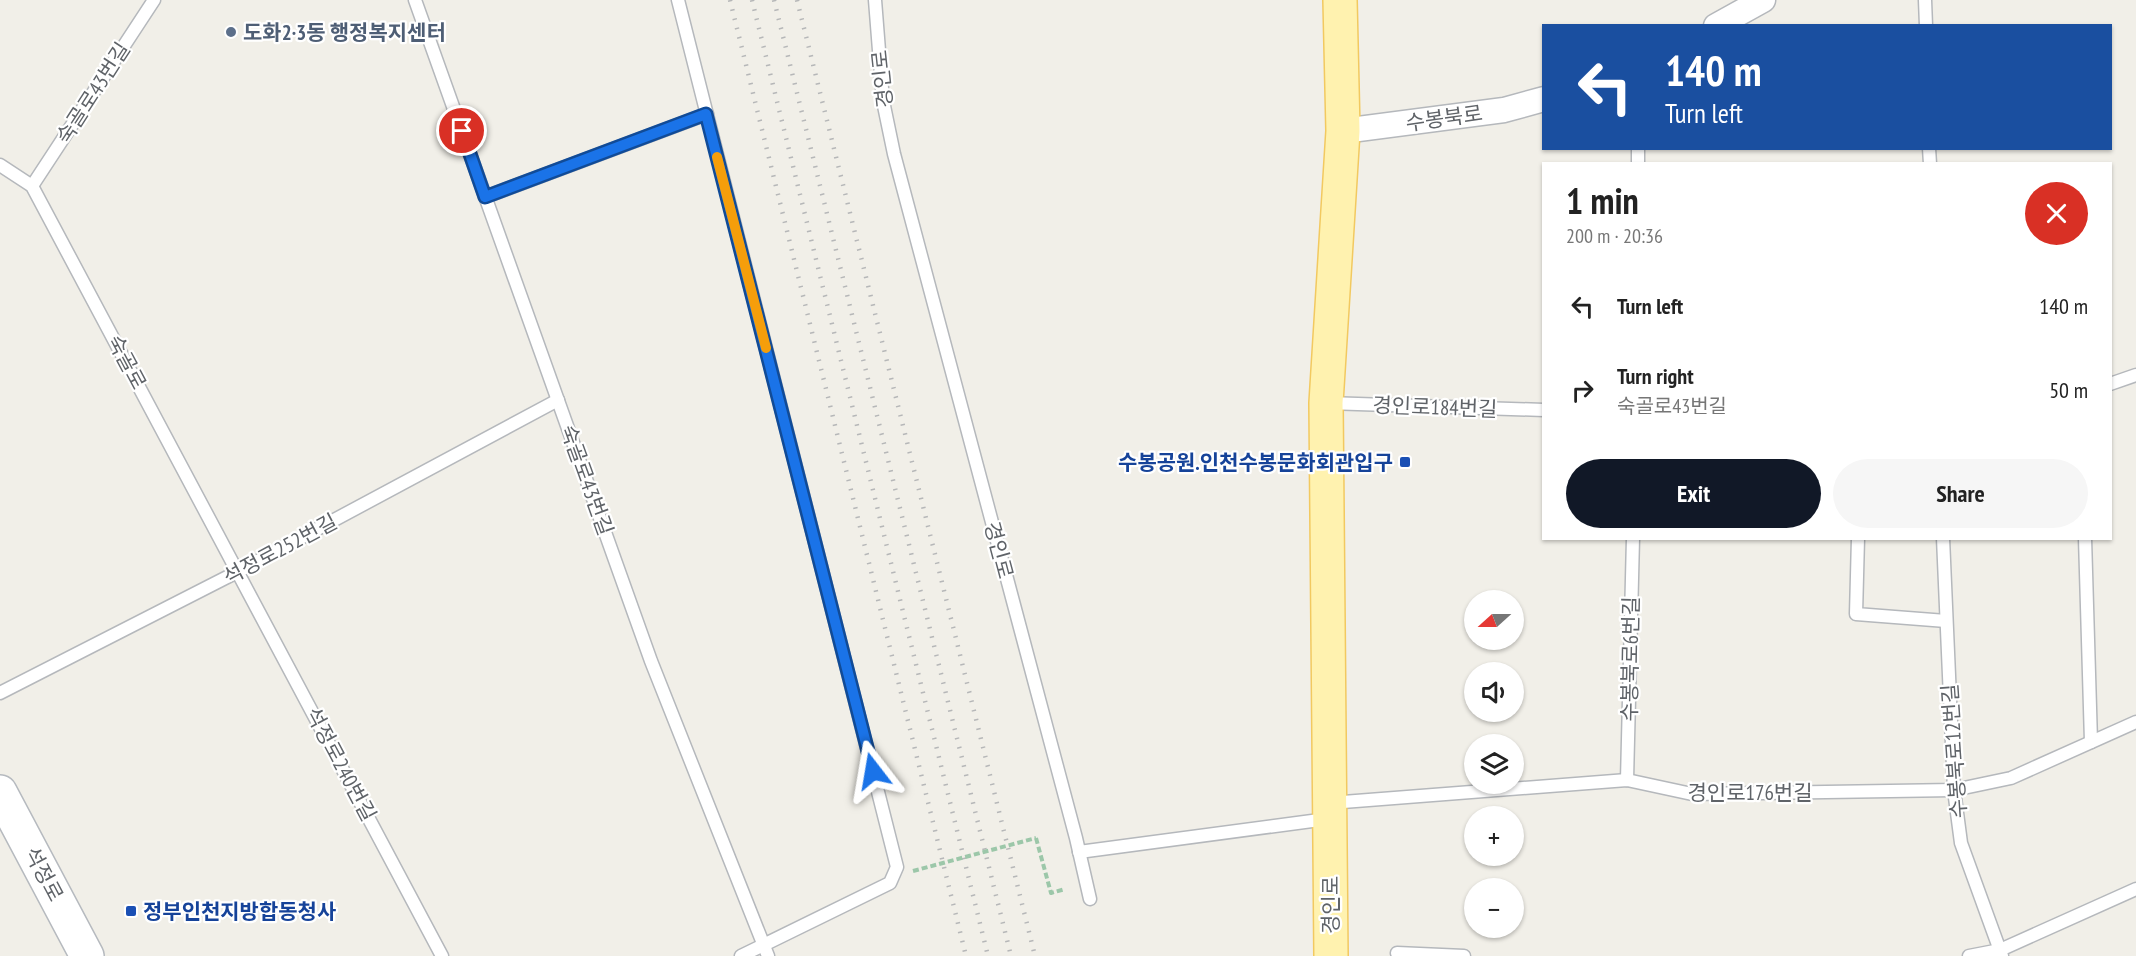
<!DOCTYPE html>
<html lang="en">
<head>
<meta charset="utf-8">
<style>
  :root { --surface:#fff; --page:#f6f6f6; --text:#222; --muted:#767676; --accent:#111827 }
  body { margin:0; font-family:"PT Sans Narrow","Noto Sans KR",sans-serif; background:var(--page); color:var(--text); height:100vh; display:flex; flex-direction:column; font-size:22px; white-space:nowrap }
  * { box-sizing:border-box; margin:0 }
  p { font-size:20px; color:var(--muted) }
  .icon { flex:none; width:33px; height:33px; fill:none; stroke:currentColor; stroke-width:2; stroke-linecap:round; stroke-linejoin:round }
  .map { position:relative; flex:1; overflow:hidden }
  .drawer { position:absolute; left:1542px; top:162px; width:570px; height:378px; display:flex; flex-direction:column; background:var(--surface); border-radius:0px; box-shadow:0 2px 4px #0004 }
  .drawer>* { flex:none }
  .banner { position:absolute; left:1542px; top:24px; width:570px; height:126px; border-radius:0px; box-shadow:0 2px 4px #0004; background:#1a4fa0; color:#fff; overflow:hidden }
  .needle { width:39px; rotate:249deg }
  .controls { position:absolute; left:1464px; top:590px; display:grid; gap:12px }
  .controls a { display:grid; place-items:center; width:60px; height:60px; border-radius:50%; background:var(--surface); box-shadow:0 2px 4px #0004; font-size:30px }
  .pin { position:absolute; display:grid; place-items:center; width:51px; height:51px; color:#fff; margin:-26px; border:3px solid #fff; border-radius:50%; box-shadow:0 2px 6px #0007 }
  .me { position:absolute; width:66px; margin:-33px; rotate:346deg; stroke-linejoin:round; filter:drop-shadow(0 0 4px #0008) }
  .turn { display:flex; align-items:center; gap:21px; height:126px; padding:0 24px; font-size:27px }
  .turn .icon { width:78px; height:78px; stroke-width:2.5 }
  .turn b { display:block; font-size:42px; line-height:51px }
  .round { display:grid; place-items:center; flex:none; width:63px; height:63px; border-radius:32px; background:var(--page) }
  .headline { display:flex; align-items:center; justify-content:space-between; height:102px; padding:0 24px }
  h1 { font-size:36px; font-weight:800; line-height:45px }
  .primary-button { display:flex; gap:12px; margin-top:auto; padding:12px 24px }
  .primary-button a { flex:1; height:69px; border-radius:36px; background:var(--accent); color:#fff; font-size:24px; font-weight:800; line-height:69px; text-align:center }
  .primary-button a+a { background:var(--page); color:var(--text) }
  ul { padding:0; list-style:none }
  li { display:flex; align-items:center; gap:18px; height:84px; padding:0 24px }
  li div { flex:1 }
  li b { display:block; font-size:22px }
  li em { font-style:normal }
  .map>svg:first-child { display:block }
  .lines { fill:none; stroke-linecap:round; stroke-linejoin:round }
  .service-casing { stroke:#b5b8bc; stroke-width:15 }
  .minor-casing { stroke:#b5b8bc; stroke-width:27 }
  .secondary-casing { stroke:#b6babf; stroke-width:36 }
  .primary-casing { stroke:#f2c960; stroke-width:36 }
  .path { stroke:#9cc7a9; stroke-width:4; stroke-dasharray:6 3; stroke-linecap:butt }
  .service { stroke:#fff; stroke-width:12 }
  .minor { stroke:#fff; stroke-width:24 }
  .secondary { stroke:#fff; stroke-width:33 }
  .primary { stroke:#fff2af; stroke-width:33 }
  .rail { stroke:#b6b7b8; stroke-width:4.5; stroke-dasharray:1.5 8; stroke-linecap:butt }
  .path-bridge { stroke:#9cc7a9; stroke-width:4; stroke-dasharray:6 3; stroke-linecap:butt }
  .route-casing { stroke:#114b97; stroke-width:15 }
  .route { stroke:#1a73e8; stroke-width:10 }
  .slow { stroke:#f59e0b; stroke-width:10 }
  .service-dot { fill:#5c6f8a; stroke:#fff; stroke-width:2 }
  .transit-dot { fill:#1a4fb4; stroke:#fff; stroke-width:2 }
  .labels { text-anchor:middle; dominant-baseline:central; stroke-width:4.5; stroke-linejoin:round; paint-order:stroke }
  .service-label { font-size:21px; font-weight:bold; fill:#4e5e75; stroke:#fff; text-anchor:start }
  .street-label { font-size:21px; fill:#5f6368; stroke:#fff }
  .transit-label { font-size:21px; font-weight:bold; fill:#164399; stroke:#fff; text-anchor:end }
</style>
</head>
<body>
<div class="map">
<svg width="2136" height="956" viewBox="0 0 2136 956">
  <rect width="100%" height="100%" fill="#f1efe8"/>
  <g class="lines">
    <!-- service casing -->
    <g class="service-casing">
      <g id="service">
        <polyline points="415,0 651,661 768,956"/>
        <polyline points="678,0 897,867 890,883 741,956"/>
        <polyline points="875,0 883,101 894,154 1076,838 1090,899"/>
        <polyline points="1925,0 1926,26"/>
        <polyline points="1929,148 1930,164"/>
        <polyline points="1638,164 1638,148"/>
        <polyline points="0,165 32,186 442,956"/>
        <polyline points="32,186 154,0"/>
        <polyline points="485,197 707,114"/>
        <polyline points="2110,384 2136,375"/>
        <polyline points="1327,403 1544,410"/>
        <polyline points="1858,538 1856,614 1946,621"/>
        <polyline points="1943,538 1954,790 1961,843 2002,956"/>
        <polyline points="2085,538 2091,742"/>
        <polyline points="0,693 239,571 558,400"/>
        <polyline points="1627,780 1633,538"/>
        <polyline points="1330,803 1627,780 1692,794 1954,790 2011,778 2136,722"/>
        <polyline points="1079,852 1327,819"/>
        <polyline points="1397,953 1464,956"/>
        <polyline points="1969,956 2000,950 2136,889"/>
      </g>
    </g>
    <!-- minor casing -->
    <g class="minor-casing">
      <g id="minor">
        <polyline points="1716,26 1763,0"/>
        <polyline points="1343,131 1504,110 1544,99"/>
      </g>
    </g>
    <!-- secondary casing -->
    <g class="secondary-casing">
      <polyline id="secondary" points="0,792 87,956"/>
    </g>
    <!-- primary casing -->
    <g class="primary-casing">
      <polyline id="primary" points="1331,956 1326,403 1343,131 1340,0"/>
    </g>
    <!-- path -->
    <polyline class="path" points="1036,838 1051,893 1065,889"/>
    <!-- service -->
    <use href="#service" class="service"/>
    <!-- minor -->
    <use href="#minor" class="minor"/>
    <!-- secondary -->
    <use href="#secondary" class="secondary"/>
    <!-- primary -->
    <use href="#primary" class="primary"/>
    <!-- rail -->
    <g class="rail">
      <polyline points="730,0 966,956"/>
      <polyline points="752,0 988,956"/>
      <polyline points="774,0 1011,956"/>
      <polyline points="797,0 1035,956"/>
    </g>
    <!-- path-bridge -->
    <polyline class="path-bridge" points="913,871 1036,838"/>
  </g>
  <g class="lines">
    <!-- route casing -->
    <g class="route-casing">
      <polyline id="route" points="462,131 485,197 706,114 873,771"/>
    </g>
    <!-- route -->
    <use href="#route" class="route"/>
    <!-- slow -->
    <polyline class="slow" points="717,157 766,348"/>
  </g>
  <!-- markers -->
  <circle class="service-dot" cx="231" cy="32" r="6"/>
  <g class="transit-dot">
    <rect x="1399" y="456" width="12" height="12" rx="3"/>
    <rect x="125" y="905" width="12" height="12" rx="3"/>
  </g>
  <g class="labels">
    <!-- service labels -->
    <g class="service-label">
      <text x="243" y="32">도화2·3동 행정복지센터</text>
    </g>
    <!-- street labels -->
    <g class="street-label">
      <text transform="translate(882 79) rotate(-96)">경인로</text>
      <text transform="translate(93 93) rotate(-57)">숙골로43번길</text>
      <text transform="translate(1444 118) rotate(-8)">수봉북로</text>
      <text transform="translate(127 362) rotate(62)">숙골로</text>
      <text transform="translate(1435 407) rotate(2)">경인로184번길</text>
      <text transform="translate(587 480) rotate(70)">숙골로43번길</text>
      <text transform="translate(280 549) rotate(-28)">석정로252번길</text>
      <text transform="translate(999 550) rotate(75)">경인로</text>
      <text transform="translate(1630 659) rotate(-89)">수봉북로6번길</text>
      <text transform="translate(1954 751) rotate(-94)">수봉북로12번길</text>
      <text transform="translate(341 764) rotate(62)">석정로240번길</text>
      <text x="1750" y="792">경인로176번길</text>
      <text transform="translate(44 874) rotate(62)">석정로</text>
      <text transform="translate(1330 905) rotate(-90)">경인로</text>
    </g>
    <!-- transit labels -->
    <g class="transit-label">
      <text x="1393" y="462">수봉공원.인천수봉문화회관입구</text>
      <text x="143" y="911" text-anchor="start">정부인천지방합동청사</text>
    </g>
  </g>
</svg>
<div class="controls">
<a><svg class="needle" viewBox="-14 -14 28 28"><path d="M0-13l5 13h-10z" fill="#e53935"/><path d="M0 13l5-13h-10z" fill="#767676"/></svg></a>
<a><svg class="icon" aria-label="sound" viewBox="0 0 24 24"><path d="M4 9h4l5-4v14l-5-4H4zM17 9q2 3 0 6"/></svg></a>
<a><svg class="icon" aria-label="layers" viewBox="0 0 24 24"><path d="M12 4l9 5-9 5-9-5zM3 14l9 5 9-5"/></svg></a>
<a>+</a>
<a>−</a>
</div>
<div class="pin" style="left:462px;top:131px;background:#d93025"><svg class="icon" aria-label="arrive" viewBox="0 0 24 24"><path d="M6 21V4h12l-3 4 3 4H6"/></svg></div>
<svg class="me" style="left:873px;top:771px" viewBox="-20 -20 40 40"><path d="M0-17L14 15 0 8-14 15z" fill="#1a73e8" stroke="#fff" stroke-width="4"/></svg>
<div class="banner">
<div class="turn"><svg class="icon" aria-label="left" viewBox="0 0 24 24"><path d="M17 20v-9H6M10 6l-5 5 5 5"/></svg><div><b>140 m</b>Turn left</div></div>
</div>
<section class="drawer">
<div class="headline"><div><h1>1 min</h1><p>200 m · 20:36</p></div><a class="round" style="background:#d93025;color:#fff"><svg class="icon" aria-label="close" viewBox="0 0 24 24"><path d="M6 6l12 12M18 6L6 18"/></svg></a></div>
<ul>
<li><svg class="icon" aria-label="left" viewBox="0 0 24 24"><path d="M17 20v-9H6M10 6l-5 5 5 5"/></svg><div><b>Turn left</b></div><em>140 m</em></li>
<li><svg class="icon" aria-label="right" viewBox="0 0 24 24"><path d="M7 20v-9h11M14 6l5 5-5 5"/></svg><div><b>Turn right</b><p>숙골로43번길</p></div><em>50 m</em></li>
</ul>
<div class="primary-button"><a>Exit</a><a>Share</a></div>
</section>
</div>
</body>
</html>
